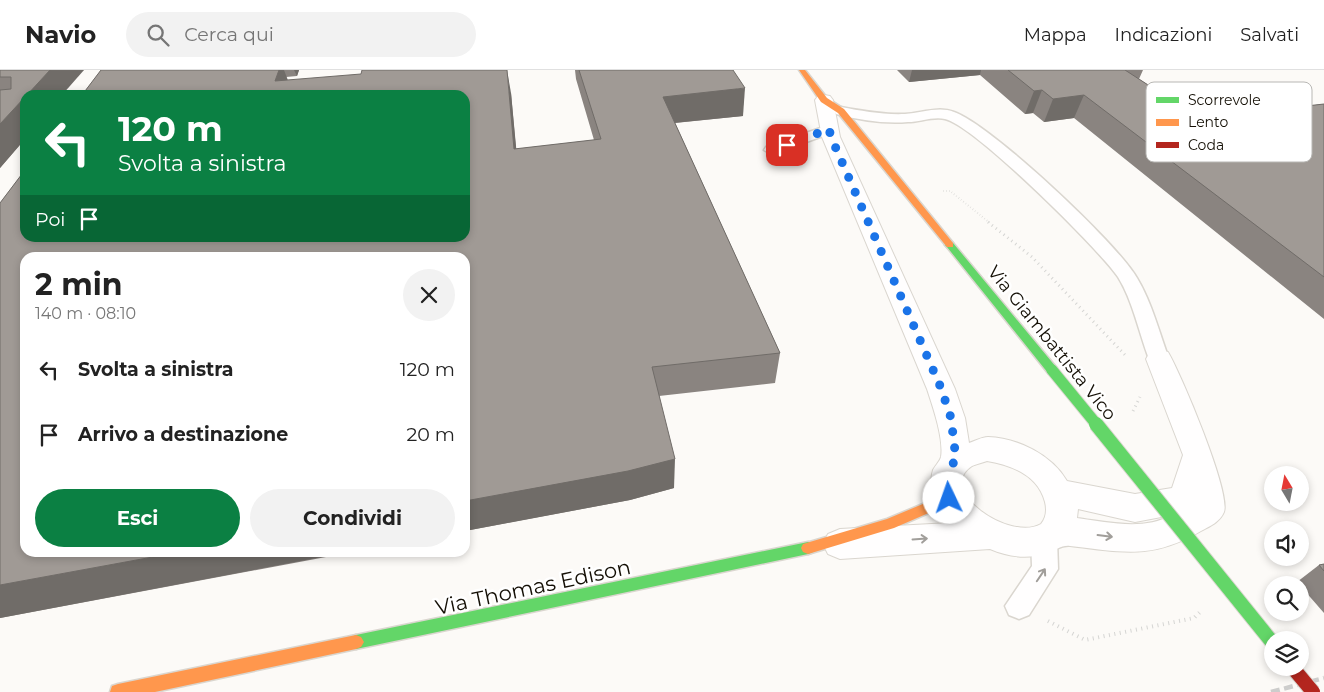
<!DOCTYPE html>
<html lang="it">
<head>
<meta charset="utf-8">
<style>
  :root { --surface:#fff; --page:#f2f2f2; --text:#222; --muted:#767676; --line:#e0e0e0; --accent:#0b8043 }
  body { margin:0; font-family:Montserrat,sans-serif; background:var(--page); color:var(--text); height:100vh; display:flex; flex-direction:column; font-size:19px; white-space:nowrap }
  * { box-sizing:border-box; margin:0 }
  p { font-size:16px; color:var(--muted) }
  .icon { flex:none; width:28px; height:28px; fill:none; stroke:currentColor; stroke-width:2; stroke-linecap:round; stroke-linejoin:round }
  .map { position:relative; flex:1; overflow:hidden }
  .sheet { position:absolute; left:20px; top:182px; width:450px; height:305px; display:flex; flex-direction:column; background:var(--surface); border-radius:15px; box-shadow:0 2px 8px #0003 }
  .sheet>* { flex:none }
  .top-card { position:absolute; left:20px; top:20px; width:450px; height:152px; border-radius:15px; box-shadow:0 2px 8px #0003; background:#0b8043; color:#fff; overflow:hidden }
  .needle { width:32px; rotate:350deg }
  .fabs { position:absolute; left:1264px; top:396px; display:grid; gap:10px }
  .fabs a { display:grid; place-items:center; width:45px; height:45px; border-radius:50%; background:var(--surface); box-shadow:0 2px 8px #0003; font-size:25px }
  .pin { position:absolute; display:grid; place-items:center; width:42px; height:42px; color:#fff; margin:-21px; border-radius:10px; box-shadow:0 2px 8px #0006 }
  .me { position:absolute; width:55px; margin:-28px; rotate:357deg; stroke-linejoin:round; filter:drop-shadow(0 0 4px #0008) }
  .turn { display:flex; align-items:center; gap:18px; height:105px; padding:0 15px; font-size:22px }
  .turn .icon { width:65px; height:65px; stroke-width:2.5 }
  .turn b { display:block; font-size:35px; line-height:42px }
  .then { display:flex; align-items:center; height:48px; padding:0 15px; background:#0003; gap:10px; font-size:19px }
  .round { display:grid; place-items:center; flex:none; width:52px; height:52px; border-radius:26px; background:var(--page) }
  .overview { display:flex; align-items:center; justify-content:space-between; height:85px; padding:0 15px }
  h1 { font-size:30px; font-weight:700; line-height:38px }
  .primary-button { display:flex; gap:10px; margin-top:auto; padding:10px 15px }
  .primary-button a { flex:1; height:58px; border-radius:30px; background:var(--accent); color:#fff; font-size:20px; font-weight:700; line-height:58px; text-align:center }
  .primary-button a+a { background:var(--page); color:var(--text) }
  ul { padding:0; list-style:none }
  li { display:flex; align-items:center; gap:15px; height:65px; padding:0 15px }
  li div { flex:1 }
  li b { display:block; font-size:19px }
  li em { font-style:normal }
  header { display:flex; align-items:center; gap:30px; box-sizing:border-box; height:70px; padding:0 25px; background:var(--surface); border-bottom:1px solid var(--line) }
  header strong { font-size:24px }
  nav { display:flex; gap:28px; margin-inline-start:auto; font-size:18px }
  .search { width:350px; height:45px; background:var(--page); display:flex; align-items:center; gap:12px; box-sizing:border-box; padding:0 18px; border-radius:28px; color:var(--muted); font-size:19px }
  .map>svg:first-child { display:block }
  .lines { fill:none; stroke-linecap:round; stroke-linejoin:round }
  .lane-casing { stroke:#dad6cf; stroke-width:3 }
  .street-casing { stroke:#dad6cf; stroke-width:2 }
  .fast-casing { stroke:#dad6cf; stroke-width:3 }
  .slow-casing { stroke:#dad6cf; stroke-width:3 }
  .path-far2 { stroke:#d5d5d3; stroke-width:2; stroke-dasharray:0.5 2.5; stroke-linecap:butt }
  .path-far1 { stroke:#d5d5d3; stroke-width:3; stroke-dasharray:1 4; stroke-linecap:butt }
  .path { stroke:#d5d5d3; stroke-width:4; stroke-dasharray:1 4.5; stroke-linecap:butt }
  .lane { fill:#fffefe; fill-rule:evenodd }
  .street { fill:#fffefe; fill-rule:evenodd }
  .fast { fill:#63d668; fill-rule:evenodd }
  .slow { fill:#ff974d; fill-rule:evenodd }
  .rail { stroke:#cdcdcc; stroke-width:4.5; stroke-dasharray:9 4.5; stroke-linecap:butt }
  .fast-bridge-far1-casing { stroke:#dad6cf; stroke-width:13; stroke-linecap:butt }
  .fast-bridge-casing { stroke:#dad6cf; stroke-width:16; stroke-linecap:butt }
  .jam-bridge-casing { stroke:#dad6cf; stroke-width:16; stroke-linecap:butt }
  .fast-bridge-far1 { stroke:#63d668; stroke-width:11 }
  .fast-bridge { stroke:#63d668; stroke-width:14 }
  .jam-bridge { stroke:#b3261e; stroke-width:14 }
  .wall { fill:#8a8480 }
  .shaded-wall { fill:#706c68 }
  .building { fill:#a09a95; stroke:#706c68 }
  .oneway { stroke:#a19e9a }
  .route { stroke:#1a73e8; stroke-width:9; stroke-dasharray:0 16.2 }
  .labels { text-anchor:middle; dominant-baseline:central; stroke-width:5; stroke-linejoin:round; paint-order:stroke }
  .street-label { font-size:18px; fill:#140f05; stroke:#fff }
  .near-street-label { font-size:21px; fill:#140f05; stroke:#fff }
  .key { fill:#fff; stroke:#b8b7b4; stroke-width:1 }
  .key-label { font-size:14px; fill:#140f05 }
</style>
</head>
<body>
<header>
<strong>Navio</strong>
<div class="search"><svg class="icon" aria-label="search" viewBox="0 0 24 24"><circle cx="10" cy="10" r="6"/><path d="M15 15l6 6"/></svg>Cerca qui</div>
<nav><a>Mappa</a><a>Indicazioni</a><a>Salvati</a></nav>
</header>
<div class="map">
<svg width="1324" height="622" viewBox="0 0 1324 622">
  <rect width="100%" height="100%" fill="#fcfaf7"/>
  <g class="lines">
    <!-- lane casing -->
    <g class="lane-casing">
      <g id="lane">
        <path d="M841 37C862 41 884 45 905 44 921 43 939 36 954 42 991 55 1117 173 1137 208 1152 233 1159 262 1169 289L1166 294 1159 296 1152 294 1149 289C1139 263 1133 231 1118 207 1099 179 975 56 945 49 934 46 919 52 908 52 884 54 859 50 836 44L834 41Z"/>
        <polygon points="829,55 836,59 834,62 776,83 771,84 764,80 766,77"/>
        <polygon points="1044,458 1053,461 1057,469 1058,499 1029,545 1019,549 1009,545 1005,536 1032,496 1031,469 1035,461"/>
      </g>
    </g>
    <!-- street casing -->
    <g class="street-casing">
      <path id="street" d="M824 25 830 26 833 30 840 67 955 319 965 348 969 373C975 371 982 367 988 367 1018 368 1052 385 1067 411L1135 424 1172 418 1183 385 1146 289 1150 282 1159 280 1168 282C1181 304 1231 422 1224 442 1220 452 1210 456 1201 461 1151 490 1124 482 1070 476 1061 475 1057 480 1049 482 1029 490 1009 487 990 479L840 489 828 484 823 474 828 464 840 459 950 453C938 438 927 419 933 400 935 396 940 391 941 387 944 369 933 337 927 319L822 67 815 30 818 26ZM987 391C1011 395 1038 405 1045 432 1047 440 1046 448 1041 454 1009 472 935 420 972 396 976 394 982 393 987 391ZM1078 439 1135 452 1172 445C1143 461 1108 452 1077 448Z"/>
    </g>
    <!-- fast casing -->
    <g class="fast-casing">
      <g id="fast">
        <polygon points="950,172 953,173 1056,297 1058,300 1056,303 1048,303 947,177 945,175"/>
        <polygon points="808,472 813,474 815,478 813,482 808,484 356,579 351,577 348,572 351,567 356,565"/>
      </g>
    </g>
    <!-- slow casing -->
    <g class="slow-casing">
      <g id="slow">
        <polygon points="799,0 805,0 827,28 844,39 953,173 953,177 947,177 838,43 821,32"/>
        <polygon points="949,423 954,424 955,428 954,432 894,458 808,484 803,482 801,478 803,474 887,449"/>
        <polygon points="356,565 361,567 364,572 361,577 356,579 155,622 110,622 112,616 118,614"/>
      </g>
    </g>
    <!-- path-far2 -->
    <polyline class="path-far2" points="943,121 950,121 990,153"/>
    <!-- path-far1 -->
    <g class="path-far1">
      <polyline points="988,152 1032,187 1126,286"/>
      <polyline points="1133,341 1140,327"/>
    </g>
    <!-- path -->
    <polyline class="path" points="1048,551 1085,570 1194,548 1202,540"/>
    <!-- lane -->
    <use href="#lane" class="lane"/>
    <!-- street -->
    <use href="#street" class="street"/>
    <!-- fast -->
    <use href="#fast" class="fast"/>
    <!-- slow -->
    <use href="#slow" class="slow"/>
    <!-- rail -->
    <polyline class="rail" points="1271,622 1324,608"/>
    <!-- fast-bridge-far1 casing -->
    <g class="fast-bridge-far1-casing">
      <polyline id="fast-bridge-far1" points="1052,300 1097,355"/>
    </g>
    <!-- fast-bridge casing -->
    <g class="fast-bridge-casing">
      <polyline id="fast-bridge" points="1096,354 1272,572"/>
    </g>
    <!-- jam-bridge casing -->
    <g class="jam-bridge-casing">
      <polyline id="jam-bridge" points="1293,598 1313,622"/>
    </g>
    <!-- fast-bridge-far1 -->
    <use href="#fast-bridge-far1" class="fast-bridge-far1"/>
    <!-- fast-bridge -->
    <use href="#fast-bridge" class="fast-bridge"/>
    <!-- jam-bridge -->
    <use href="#jam-bridge" class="jam-bridge"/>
  </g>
  <!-- wall -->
  <g class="wall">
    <polygon points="0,0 84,0 25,25 25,69 0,98"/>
    <polygon points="101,0 299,0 297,6 286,7 287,10 511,23 516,79 594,70 576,9 575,0 733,0 743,46 675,53 780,283 775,313 659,326 674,418 630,430 0,548 0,133"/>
    <polygon points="897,0 1143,0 1139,9 1199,48 1324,34 1324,249 1074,48 1044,52 1033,43 1025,44 980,5 909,12"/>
    <polygon points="1324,494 1324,543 1297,512 1319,495"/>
  </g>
  <!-- shaded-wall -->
  <g class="shaded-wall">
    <polygon points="50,0 84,0 62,25 27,25"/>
    <polygon points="279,0 284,0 292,21 275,11"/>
    <polygon points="294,0 299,0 297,6"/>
    <polygon points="507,0 511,23 519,108 514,79"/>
    <polygon points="912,0 981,0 980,5 909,12"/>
    <polygon points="745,18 743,46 663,54 663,27"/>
    <polygon points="1042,20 1033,43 1025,44 1034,21"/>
    <polygon points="1084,25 1074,48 1044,52 1053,29"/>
    <polygon points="25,27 25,69 0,98 0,54"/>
    <polygon points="675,389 674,418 630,430 465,461 465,431"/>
    <polygon points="180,482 348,482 0,548 0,515"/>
  </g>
  <!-- building -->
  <g class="building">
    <polygon points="0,0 50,0 27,25 25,25 25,27 0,54 0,20 11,19 11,7 0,7"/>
    <polygon points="101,0 279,0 275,11 361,4 362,0 507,0 514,79 601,69 579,0 733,0 745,18 663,27 780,283 652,297 675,389 628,401 465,431 465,188 25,188 25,482 180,482 0,515 0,133 25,100 25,168 465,168 465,25 82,25"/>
    <polygon points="1008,0 1125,0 1199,48 1324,34 1324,207 1084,25 1053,29 1042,20 1034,21"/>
    <polygon points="1324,494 1324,501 1319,495"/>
  </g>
  <!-- one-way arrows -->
  <defs><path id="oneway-shaft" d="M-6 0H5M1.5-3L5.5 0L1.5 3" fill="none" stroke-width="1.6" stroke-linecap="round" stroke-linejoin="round" transform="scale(1.25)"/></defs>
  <g class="oneway">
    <use href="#oneway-shaft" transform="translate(1105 466) rotate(7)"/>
    <use href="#oneway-shaft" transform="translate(920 469) rotate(-4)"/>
    <use href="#oneway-shaft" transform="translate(1041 505) rotate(-56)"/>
  </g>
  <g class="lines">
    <!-- route -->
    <path class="route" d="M787 75 829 59 831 67 941 318 951 348 956 389C946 403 945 412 949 428"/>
  </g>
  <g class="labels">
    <!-- street labels -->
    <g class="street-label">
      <text transform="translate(1052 273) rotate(51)">Via Giambattista Vico</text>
    </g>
    <!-- near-street labels -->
    <g class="near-street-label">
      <text transform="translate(533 517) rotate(-12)">Via Thomas Edison</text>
    </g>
  </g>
  <!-- legend -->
  <rect x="1146" y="12" width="166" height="80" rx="8" class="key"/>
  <rect x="1156" y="27" width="23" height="6" fill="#63d668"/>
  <rect x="1156" y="49" width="23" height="7" fill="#ff974d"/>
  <rect x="1156" y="72" width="23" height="6" fill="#b3261e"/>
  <g class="key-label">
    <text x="1188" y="35">Scorrevole</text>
    <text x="1188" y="57">Lento</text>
    <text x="1188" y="80">Coda</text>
  </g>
</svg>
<div class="fabs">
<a><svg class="needle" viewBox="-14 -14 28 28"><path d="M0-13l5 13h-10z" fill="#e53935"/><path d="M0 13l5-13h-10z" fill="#767676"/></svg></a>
<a><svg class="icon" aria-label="sound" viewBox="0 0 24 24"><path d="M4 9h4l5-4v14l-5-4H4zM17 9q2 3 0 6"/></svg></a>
<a><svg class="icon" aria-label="search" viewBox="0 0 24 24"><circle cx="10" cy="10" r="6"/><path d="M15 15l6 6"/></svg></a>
<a><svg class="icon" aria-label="layers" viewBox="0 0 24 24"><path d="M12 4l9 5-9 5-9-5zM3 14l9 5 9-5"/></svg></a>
</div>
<div class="pin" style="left:787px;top:75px;background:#d93025"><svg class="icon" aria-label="arrive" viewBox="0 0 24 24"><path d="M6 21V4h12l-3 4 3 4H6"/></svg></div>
<svg class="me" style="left:949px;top:428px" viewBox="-20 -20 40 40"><circle r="19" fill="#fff"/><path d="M0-13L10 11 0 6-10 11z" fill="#1a73e8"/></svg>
<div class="top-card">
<div class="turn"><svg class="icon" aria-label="left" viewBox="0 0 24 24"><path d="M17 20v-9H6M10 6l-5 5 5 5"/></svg><div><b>120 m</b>Svolta a sinistra</div></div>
<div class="then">Poi<svg class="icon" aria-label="arrive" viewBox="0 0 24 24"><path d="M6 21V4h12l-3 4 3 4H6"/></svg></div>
</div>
<section class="sheet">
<div class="overview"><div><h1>2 min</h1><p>140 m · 08:10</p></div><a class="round"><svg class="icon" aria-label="close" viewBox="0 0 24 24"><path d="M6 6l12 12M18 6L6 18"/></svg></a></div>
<ul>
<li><svg class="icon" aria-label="left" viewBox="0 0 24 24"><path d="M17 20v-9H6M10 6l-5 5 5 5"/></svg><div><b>Svolta a sinistra</b></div><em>120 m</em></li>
<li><svg class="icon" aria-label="arrive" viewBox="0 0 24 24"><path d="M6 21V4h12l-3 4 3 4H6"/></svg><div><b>Arrivo a destinazione</b></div><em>20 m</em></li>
</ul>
<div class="primary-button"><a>Esci</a><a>Condividi</a></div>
</section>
</div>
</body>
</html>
